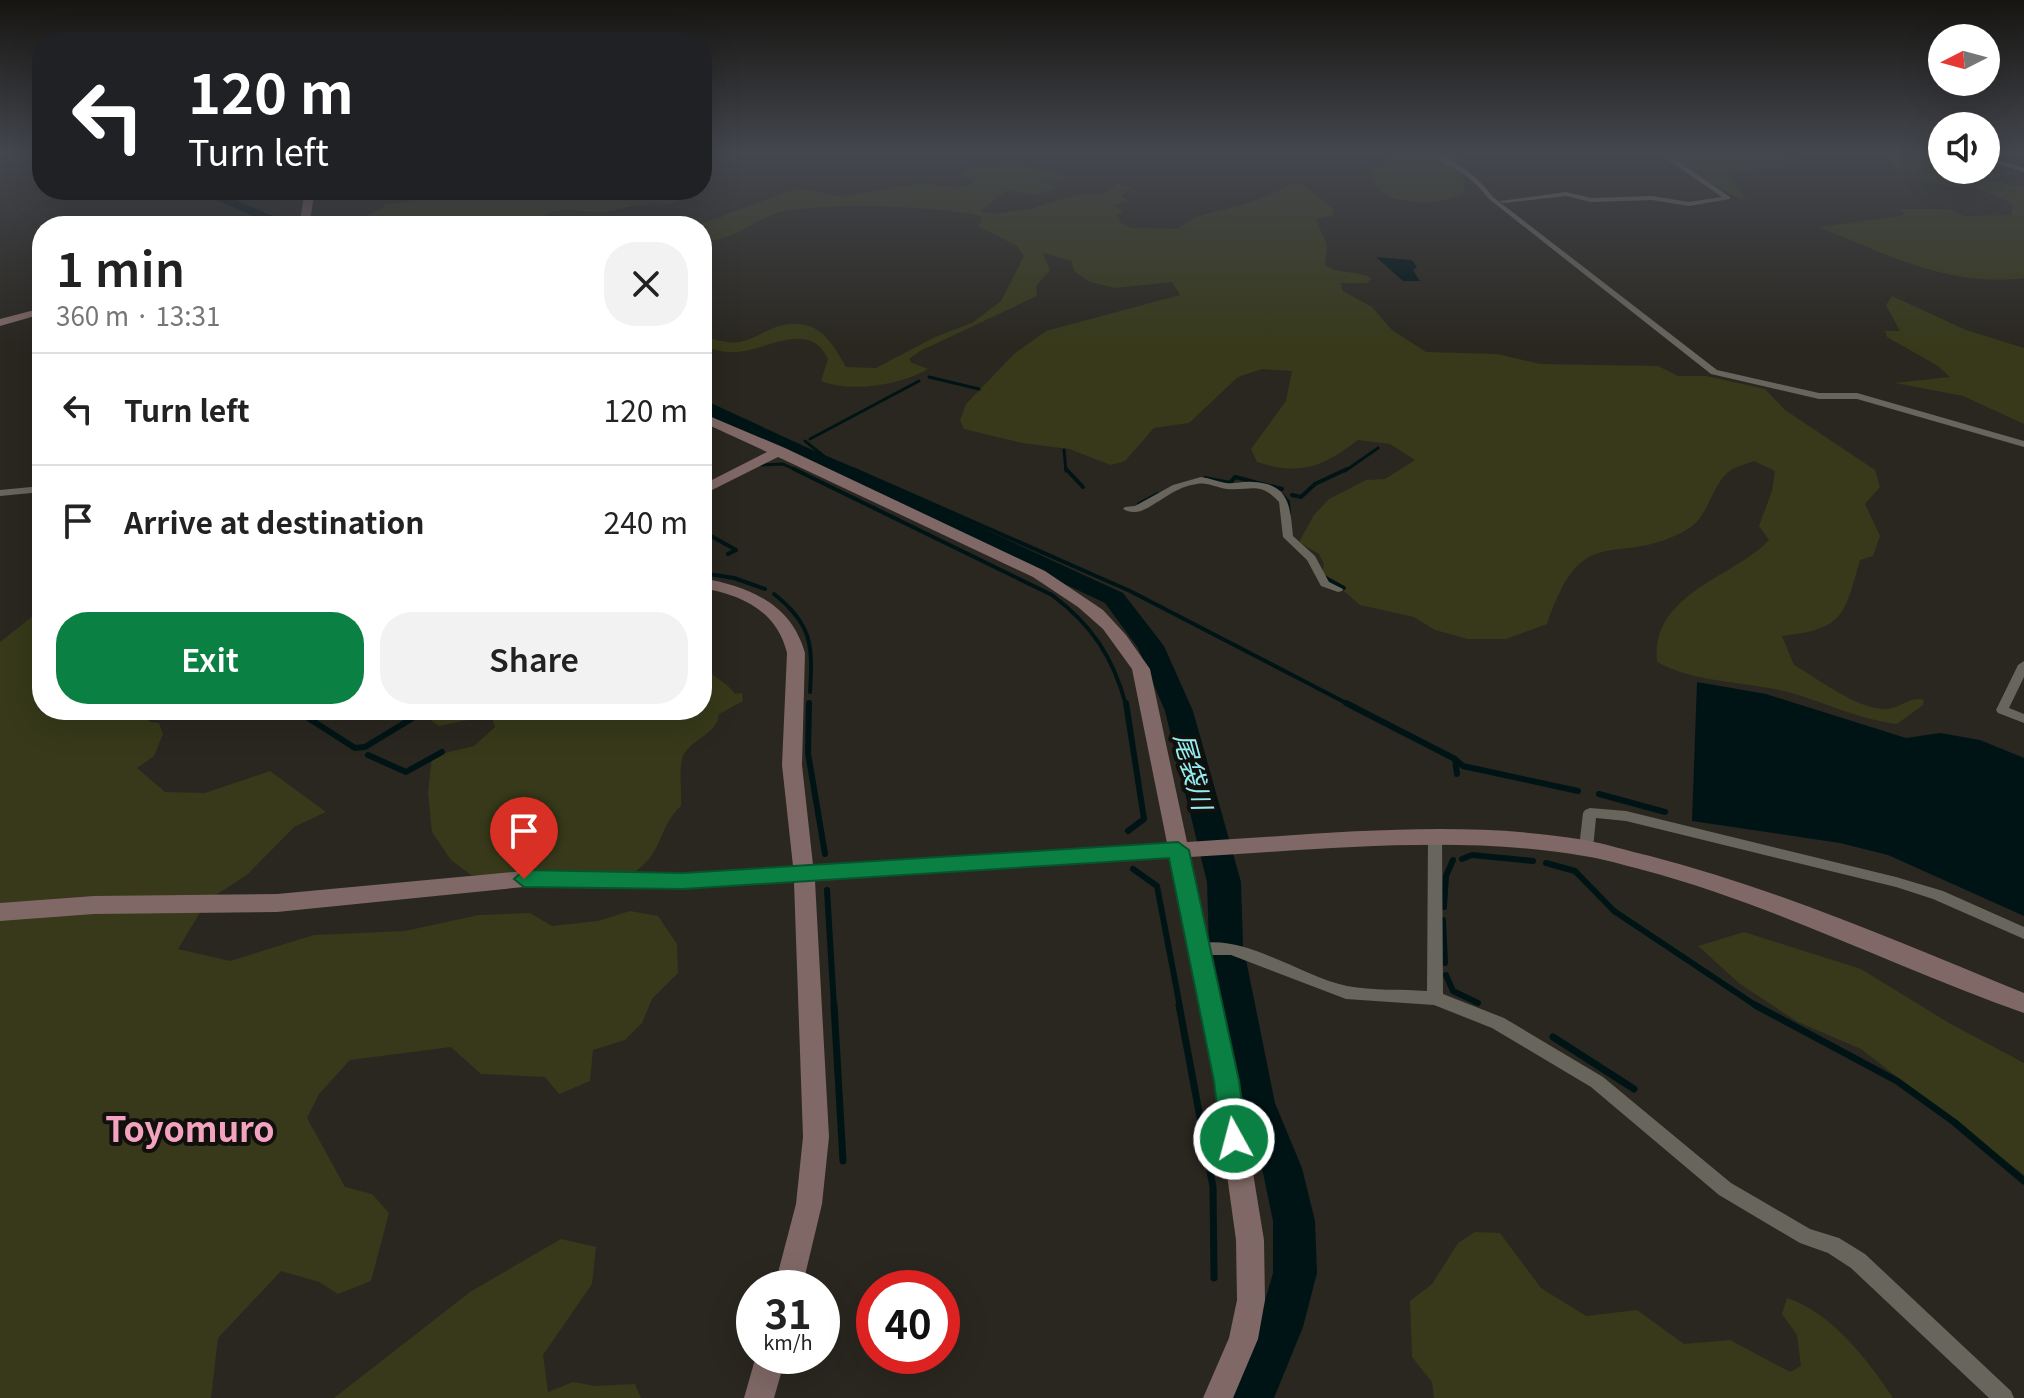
<!DOCTYPE html>
<html lang="en">
<head>
<meta charset="utf-8">
<style>
  :root { --surface:#fff; --page:#f2f2f2; --text:#222; --muted:#767676; --line:#e0e0e0; --accent:#0b8043 }
  body { margin:0; font-family:Georgia,"Noto Sans JP",serif; background:var(--page); color:var(--text); height:100vh; display:flex; flex-direction:column; font-size:30px; white-space:nowrap }
  * { box-sizing:border-box; margin:0 }
  p { font-size:26px; color:var(--muted) }
  .icon { flex:none; width:44px; height:44px; fill:none; stroke:currentColor; stroke-width:2; stroke-linecap:round; stroke-linejoin:round }
  .map { position:relative; flex:1; overflow:hidden }
  .sheet { position:absolute; left:32px; top:216px; width:680px; height:504px; display:flex; flex-direction:column; background:var(--surface); border-radius:32px; box-shadow:0 8px 32px #0002 }
  .sheet>* { flex:none }
  .hud { position:absolute; left:32px; top:32px; width:680px; height:168px; border-radius:32px; box-shadow:0 8px 32px #0002; background:#202124; color:#fff; overflow:hidden }
  .needle { width:52px; rotate:264deg }
  .controls { position:absolute; left:1928px; top:24px; display:grid; gap:16px }
  .controls a { display:grid; place-items:center; width:72px; height:72px; border-radius:50%; background:var(--surface); box-shadow:0 8px 32px #0002; font-size:40px }
  .speed { position:absolute; left:736px; top:1270px; display:flex; gap:16px; font-size:40px; font-weight:700; text-align:center }
  .speed>* { display:grid; place-content:center; width:104px; height:104px; border-radius:50%; background:var(--surface); box-shadow:0 8px 32px #0002; line-height:1 }
  .speed small { font-size:20px; font-weight:400 }
  .speed .limit { border:12px solid #d22; background:#fff; color:#111 }
  .pin { position:absolute; display:grid; place-items:center; width:68px; height:68px; color:#fff; margin:-82px -34px; border-radius:50% 50% 50% 0; rotate:-45deg; box-shadow:0 0 8px #0007 }
  .pin .icon { rotate:45deg }
  .me { position:absolute; width:88px; margin:-44px; rotate:353deg; stroke-linejoin:round; filter:drop-shadow(0 0 6px #0008) }
  .turn { display:flex; align-items:center; gap:28px; height:168px; padding:0 24px; font-size:36px }
  .turn .icon { width:104px; height:104px; stroke-width:2.5 }
  .turn b { display:block; font-size:56px; line-height:68px }
  .round { display:grid; place-items:center; flex:none; width:84px; height:84px; border-radius:32px; background:var(--page) }
  .summary { display:flex; align-items:center; justify-content:space-between; height:136px; padding:0 24px }
  h1 { font-size:48px; font-weight:600; line-height:60px }
  .action { display:flex; gap:16px; margin-top:auto; padding:16px 24px }
  .action a { flex:1; height:92px; border-radius:32px; background:var(--accent); color:#fff; font-size:32px; font-weight:600; line-height:92px; text-align:center }
  .action a+a { background:var(--page); color:var(--text) }
  ul { padding:0; list-style:none }
  li { display:flex; align-items:center; gap:24px; height:112px; padding:0 24px; border-top:2px solid var(--line) }
  li div { flex:1 }
  li b { display:block; font-size:30px }
  li em { font-style:normal }
  .map>svg:first-child { display:block }
  .green { fill:#37391a }
  .water { fill:#001416 }
  .lines { fill:none; stroke-linecap:round; stroke-linejoin:round }
  .stream-far3 { stroke:#001416; stroke-width:3 }
  .stream-far2 { stroke:#001416; stroke-width:4 }
  .stream-far1 { stroke:#001416; stroke-width:6 }
  .stream { stroke:#001416; stroke-width:7 }
  .river { fill:#001416; fill-rule:evenodd }
  .street { fill:#68655d; fill-rule:evenodd }
  .secondary { fill:#7f6865; fill-rule:evenodd }
  .route { fill:#0b8043; stroke:#07532c; stroke-width:2 }
  .labels { text-anchor:middle; dominant-baseline:central; stroke-width:8; stroke-linejoin:round; paint-order:stroke }
  .water-label { font-size:26px; font-style:italic; fill:#95edf2; stroke:#11100d }
  .near-quarter-label { font-size:34px; font-weight:bold; fill:#f3a3bf; stroke:#11100d }
</style>
</head>
<body>
<div class="map">
<svg width="2024" height="1398" viewBox="0 0 2024 1398">
  <rect width="100%" height="100%" fill="#2a2720"/>
  <!-- green -->
  <g class="green">
    <path d="M1390 151H1459L1465 192C1443 209 1366 208 1372 168L1394 157Z"/>
    <path d="M1671 151H1780L1795 159 1783 167 1727 174 1746 200C1729 195 1676 168 1671 151Z"/>
    <path d="M1933 151 1942 161V170L1989 167 1996 176 1990 181 2024 187V278C1951 288 1885 254 1819 227L1899 216 1905 214 1900 209H1949L1964 216 2011 215 2013 204C2004 200 1994 194 1984 191 1948 182 1903 189 1882 152Z"/>
    <path d="M1023 161 1032 168 1076 179 1044 182 1058 188 1033 195 1008 190 980 211 994 214 1029 209 1080 194H1103L1118 183 1132 188 1121 196 1129 201 1114 205 1123 211 1118 215 1119 222 1132 228 1177 229 1196 217 1251 202 1294 184 1304 185 1333 209V215L1316 219 1327 245 1325 265C1340 275 1355 270 1372 278L1367 283H1340L1343 291 1372 307 1392 330 1426 352 1497 354 1540 364 1658 366 1678 376H1706L1765 389 1785 410 1875 470 1880 487 1865 504 1880 536 1873 556 1860 560C1844 616 1844 629 1782 636L1794 665C1820 680 1854 707 1883 709 1898 711 1910 695 1924 700L1923 705 1897 724C1857 719 1822 701 1784 691 1741 681 1696 683 1657 662 1650 593 1735 577 1769 540L1759 526 1772 491 1775 471 1754 461C1747 464 1737 466 1731 470 1712 482 1709 517 1688 529 1616 571 1584 515 1547 624L1506 639H1468L1435 630 1414 617 1360 605 1322 572 1324 564 1319 554 1299 542 1314 515 1329 499 1366 480 1385 479 1415 460 1390 444 1358 440C1323 467 1300 476 1257 462L1251 449 1286 401 1292 371 1262 369 1238 377 1189 423 1154 428 1125 461 1111 465 1069 449 1022 443 964 429 960 420 966 404 1014 354 1046 331 1180 295 1172 282 1115 288 1090 282 1075 272 1071 261 1043 253 1050 270 1036 286 1037 296 920 351 909 359 912 363 928 369C901 385 851 393 821 381L828 359C809 318 765 352 734 352 723 353 712 349 702 345V336C713 339 728 344 739 342 753 340 766 330 779 326 817 316 831 340 846 367L876 368 935 337 972 323 1001 301 1024 256 1017 246 978 226 982 218 978 215C930 206 828 202 782 212 753 218 732 244 702 240V226H695L798 188 842 197 900 186 929 184 956 188 972 184 964 174 968 172 965 168Z"/>
    <path d="M465 190H676L683 198C672 207 660 203 647 204 632 204 618 211 603 212 575 213 554 201 533 226L384 224 367 216 386 205Z"/>
    <polygon points="1892,296 1966,330 2024,348 2024,424 1963,396 1895,383 1950,377 1938,366 1887,337 1885,331 1900,331 1886,305"/>
    <polygon points="42,609 42,710 141,710 150,722 159,723 163,734 154,756 137,768 165,792 205,793 270,771 326,812 294,827 248,874 207,901 178,949 230,961 314,935 405,931 479,915 530,913 552,926 598,921 630,911 658,916 677,944 678,973 652,999 642,1023 625,1040 593,1050 590,1081 559,1094 545,1077 481,1074 451,1047 350,1060 319,1094 307,1118 345,1187 372,1194 389,1213 371,1281 338,1294 319,1282 281,1271 218,1338 211,1398 0,1398 0,642"/>
    <path d="M702 663C712 678 725 680 735 694L742 693 743 701 719 714C717 736 689 738 682 759 679 772 682 792 681 806 657 828 665 850 636 871L583 876 471 875 451 860 432 832 428 793 432 756 474 746 495 727 491 715 439 726 417 710H702Z"/>
    <polygon points="1744,932 1861,969 1949,1023 2024,1063 2024,1175 1861,1049 1798,1022 1740,984 1698,946"/>
    <path d="M1475 1232 1500 1233 1541 1288 1586 1316 1637 1310 1684 1344 1730 1340 1790 1372 1801 1366 1797 1335 1782 1314 1787 1298C1831 1312 1868 1360 1893 1398H1434L1432 1382 1412 1357 1410 1301 1432 1284 1458 1243Z"/>
    <polygon points="561,1239 596,1247 592,1284 543,1355 548,1392 573,1382 595,1386 635,1384 641,1398 334,1398 470,1292"/>
  </g>
  <!-- water -->
  <g class="water">
    <polygon points="1376,257 1412,260 1417,267 1413,270 1420,281 1403,281"/>
    <polygon points="1697,682 1766,694 1906,738 1940,733 1980,740 2024,758 2024,916 1888,855 1840,843 1692,821"/>
  </g>
  <g class="lines">
    <!-- stream-far3 -->
    <g class="stream-far3">
      <polyline points="929,377 979,389"/>
      <polyline points="810,439 919,381"/>
      <polyline points="805,441 825,457 858,471"/>
      <polyline points="792,448 798,445"/>
      <polyline points="1064,450 1066,471"/>
      <polyline points="761,465 783,464 798,471"/>
      <polyline points="1345,471 1378,448"/>
    </g>
    <!-- stream-far2 -->
    <g class="stream-far2">
      <path d="M794 469 1052 595C1092 625 1113 657 1126 705"/>
      <polyline points="853,469 1130,591 1350,705"/>
      <polyline points="1066,469 1083,487"/>
      <polyline points="1205,478 1230,483 1235,477 1282,489"/>
      <polyline points="702,495 705,494"/>
      <polyline points="1282,495 1288,502 1289,514"/>
      <polyline points="1292,495 1301,497 1315,484 1347,469"/>
      <polyline points="1139,504 1158,494"/>
      <polyline points="702,541 711,536 736,550 728,554"/>
      <polyline points="702,573 734,578 765,589"/>
      <polyline points="1324,577 1344,588"/>
      <path d="M774 594C812 624 813 645 810 692"/>
    </g>
    <!-- stream-far1 -->
    <g class="stream-far1">
      <polyline points="809,703 808,753 825,854"/>
      <polyline points="1126,703 1144,819 1128,831"/>
      <polyline points="1346,703 1455,759 1457,774"/>
      <polyline points="305,716 355,748 365,747 416,716"/>
      <polyline points="368,755 406,772 442,752"/>
      <polyline points="1456,760 1463,766 1578,791"/>
      <polyline points="1599,794 1665,812"/>
      <polyline points="1462,859 1472,855 1533,861"/>
      <polyline points="1546,863 1575,871 1614,911 1758,1007"/>
      <polyline points="1133,869 1157,886 1180,1007"/>
      <polyline points="827,890 834,1007"/>
      <polyline points="1444,907 1446,876 1453,860"/>
      <polyline points="1443,920 1445,963"/>
      <polyline points="1446,975 1453,991 1478,1003"/>
    </g>
    <!-- stream -->
    <g class="stream">
      <polyline points="834,1005 843,1161"/>
      <polyline points="1179,1005 1213,1187 1214,1278"/>
      <polyline points="1755,1005 1897,1081 1954,1122 2024,1181"/>
      <polyline points="1553,1037 1634,1089"/>
    </g>
    <!-- river -->
    <g class="river">
      <polygon points="194,190 213,190 296,226 275,226"/>
      <polygon points="702,399 1123,593 1164,646 1193,711 1241,882 1243,945 1275,1103 1302,1168 1315,1221 1317,1273 1303,1327 1274,1398 1226,1398 1258,1325 1273,1273 1273,1221 1262,1168 1235,1103 1209,945 1207,882 1165,711 1138,648 1105,603 702,413"/>
    </g>
    <!-- street -->
    <g class="street">
      <path d="M1415 151C1446 151 1475 173 1493 197L1717 370 1819 393H1857L2024 441V447L1857 399H1819L1711 374 1489 199C1466 169 1447 165 1415 151Z"/>
      <polygon points="1662,151 1668,151 1667,154 1730,197 1730,199 1689,206 1652,200 1591,202 1566,196 1503,203 1500,201 1566,192 1591,198 1652,196 1689,202 1722,197 1662,156"/>
      <polygon points="1986,156 2024,168 2024,172 1986,160"/>
      <path d="M1201 477C1210 478 1218 482 1226 483 1235 484 1244 481 1252 482 1290 483 1290 507 1293 536L1315 556 1329 582 1343 589 1342 591 1338 592 1321 586 1307 560 1283 537 1279 502C1260 481 1251 491 1227 489 1217 488 1208 482 1197 484 1174 487 1160 503 1141 511 1134 513 1128 512 1123 509L1125 507 1135 506 1173 485Z"/>
      <polygon points="42,486 42,492 0,496 0,490"/>
      <polygon points="2024,661 2024,677 2009,708 2024,714 2024,723 1998,713 1996,710 2018,665"/>
      <polygon points="1590,808 1626,811 1896,877 1943,891 2024,927 2024,939 1933,899 1896,887 1626,821 1596,818 1593,848 1591,852 1586,853 1581,852 1579,848 1583,813 1585,810"/>
      <path d="M1435 833 1440 834 1442 838 1443 994 1504 1018 1603 1077 1731 1183 1810 1229 1839 1238 1865 1254 2011 1391 2014 1398H1989L1851 1268 1828 1253 1800 1243 1719 1195 1591 1087 1492 1028 1434 1005 1346 999 1231 955H1200L1195 953 1193 949 1195 945C1241 931 1302 977 1347 986 1373 991 1401 989 1427 991L1428 838 1430 834Z"/>
    </g>
    <!-- secondary -->
    <g class="secondary">
      <polygon points="305,190 315,190 309,226 299,226"/>
      <polygon points="42,308 42,314 0,326 0,319"/>
      <path d="M702 413 785 448 1045 571 1103 610 1126 635 1150 669 1187 842C1318 835 1455 818 1585 840 1607 844 1628 851 1650 856 1778 889 1901 943 2024 993V1013C1896 968 1775 905 1643 870 1624 865 1604 859 1584 856 1455 834 1320 850 1190 857L1238 1081 1264 1240 1265 1300 1258 1339 1233 1398H1203L1229 1338 1237 1300 1236 1240 1214 1081 1170 858 815 881 829 1137 822 1204 802 1288H774L796 1204 803 1137 794 882 683 889 524 887 277 912 94 914 0 921V903L94 896 277 894 524 871 683 873 793 866 782 765 787 653C777 611 742 595 702 588V578C749 587 791 603 805 653L802 765 813 865 1167 843 1132 669 1103 629 1078 607 1033 577 778 457 702 495V485L767 452 702 422Z"/>
      <polygon points="756,1356 786,1356 774,1398 744,1398"/>
    </g>
  </g>
  <!-- sky -->
  <linearGradient id="sky" x2="0" y2="1"><stop stop-color="#171512"/><stop offset="0.44" stop-color="#44474e"/><stop offset="1" stop-color="#44474e" stop-opacity="0"/></linearGradient>
  <rect width="2024" height="347" fill="url(#sky)"/>
  <!-- route -->
  <polygon class="route" points="1178,842 1189,850 1239,1081 1247,1139 1243,1147 1234,1151 1225,1147 1221,1139 1214,1081 1169,858 683,889 524,887 514,879 524,870 683,873"/>
  <g class="labels">
    <!-- water labels -->
    <g class="water-label">
      <text transform="translate(1195 771) rotate(75)">尾袋川</text>
    </g>
    <!-- near-quarter labels -->
    <g class="near-quarter-label">
      <text x="190" y="1127">Toyomuro</text>
    </g>
  </g>
</svg>
<div class="controls">
<a><svg class="needle" viewBox="-14 -14 28 28"><path d="M0-13l5 13h-10z" fill="#e53935"/><path d="M0 13l5-13h-10z" fill="#767676"/></svg></a>
<a><svg class="icon" aria-label="sound" viewBox="0 0 24 24"><path d="M4 9h4l5-4v14l-5-4H4zM17 9q2 3 0 6"/></svg></a>
</div>
<div class="speed"><div>31<small>km/h</small></div><div class="limit">40</div></div>
<div class="pin" style="left:524px;top:879px;background:#d93025"><svg class="icon" aria-label="arrive" viewBox="0 0 24 24"><path d="M6 21V4h12l-3 4 3 4H6"/></svg></div>
<svg class="me" style="left:1234px;top:1139px" viewBox="-20 -20 40 40"><circle r="17" fill="#0b8043" stroke="#fff" stroke-width="3"/><path d="M0-11L8 9 0 5-8 9z" fill="#fff"/></svg>
<div class="hud">
<div class="turn"><svg class="icon" aria-label="left" viewBox="0 0 24 24"><path d="M17 20v-9H6M10 6l-5 5 5 5"/></svg><div><b>120 m</b>Turn left</div></div>
</div>
<section class="sheet">
<div class="summary"><div><h1>1 min</h1><p>360 m · 13:31</p></div><a class="round"><svg class="icon" aria-label="close" viewBox="0 0 24 24"><path d="M6 6l12 12M18 6L6 18"/></svg></a></div>
<ul>
<li><svg class="icon" aria-label="left" viewBox="0 0 24 24"><path d="M17 20v-9H6M10 6l-5 5 5 5"/></svg><div><b>Turn left</b></div><em>120 m</em></li>
<li><svg class="icon" aria-label="arrive" viewBox="0 0 24 24"><path d="M6 21V4h12l-3 4 3 4H6"/></svg><div><b>Arrive at destination</b></div><em>240 m</em></li>
</ul>
<div class="action"><a>Exit</a><a>Share</a></div>
</section>
</div>
</body>
</html>
